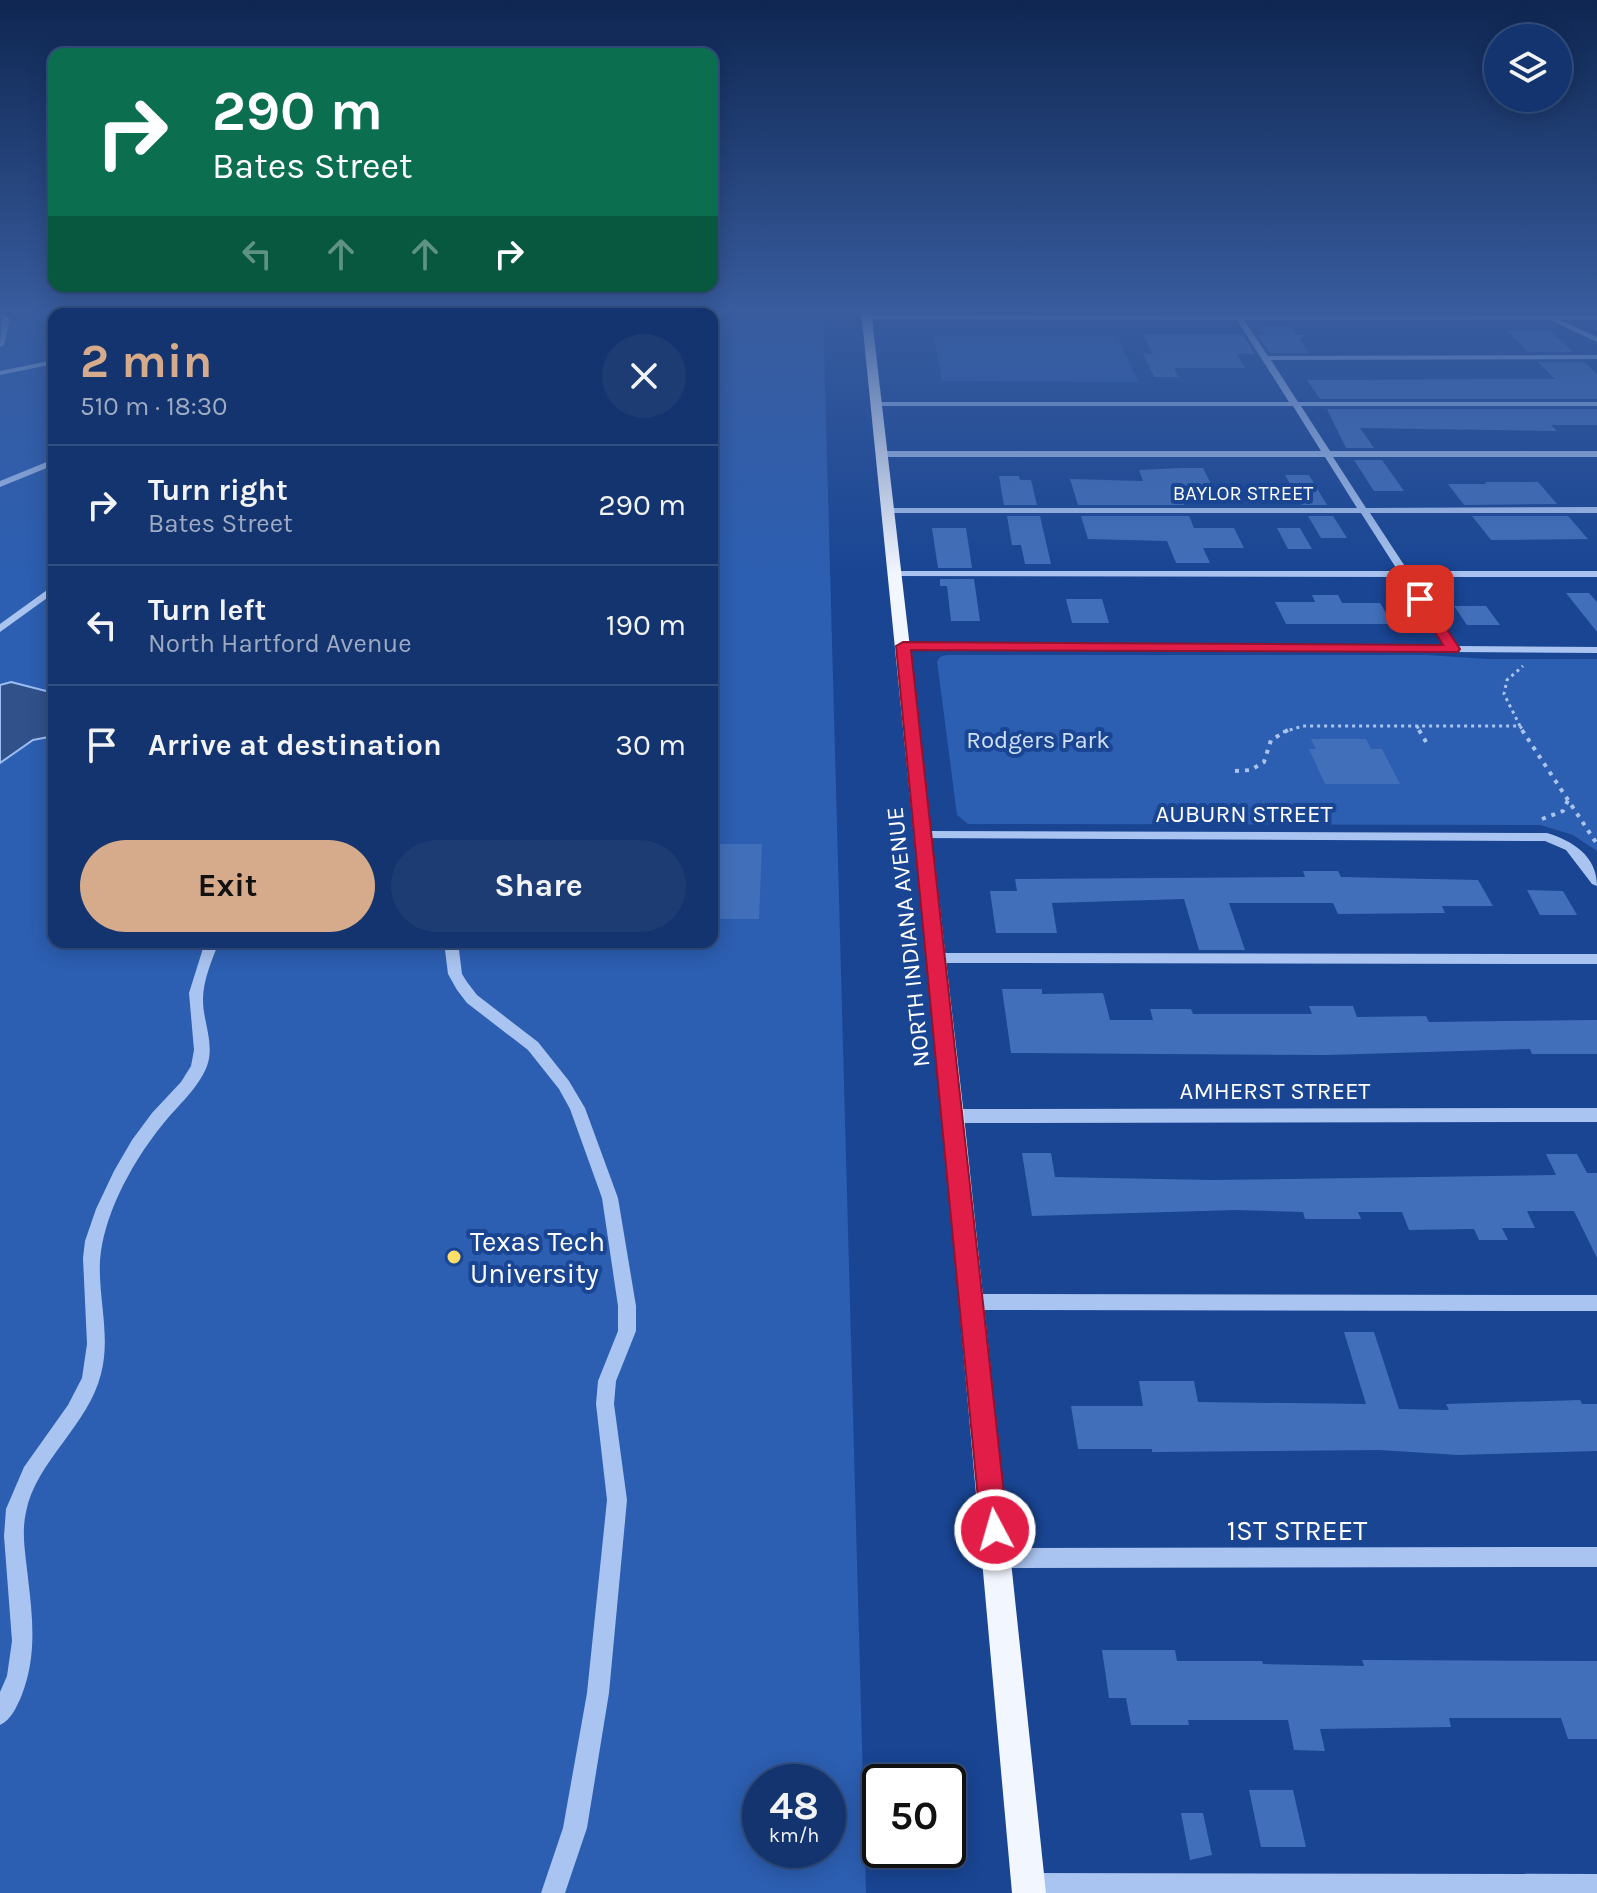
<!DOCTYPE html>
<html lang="en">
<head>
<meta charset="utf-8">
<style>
  :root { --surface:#13346e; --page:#1c3c73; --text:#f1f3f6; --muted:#9daac2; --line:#324f81; --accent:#d6ab8b }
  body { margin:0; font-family:Karla,sans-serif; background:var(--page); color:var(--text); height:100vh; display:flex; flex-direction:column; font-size:30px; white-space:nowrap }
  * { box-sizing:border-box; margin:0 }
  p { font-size:26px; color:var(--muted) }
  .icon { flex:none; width:44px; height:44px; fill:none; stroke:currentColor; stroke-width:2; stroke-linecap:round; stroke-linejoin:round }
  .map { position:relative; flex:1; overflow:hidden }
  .details { position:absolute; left:48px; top:308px; width:670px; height:640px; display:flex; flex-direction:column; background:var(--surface); border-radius:16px; box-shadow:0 4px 20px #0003,0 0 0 2px var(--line) }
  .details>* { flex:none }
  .hud { position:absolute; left:48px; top:48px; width:670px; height:244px; border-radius:16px; box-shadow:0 4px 20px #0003,0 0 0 2px var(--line); background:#0b6e4f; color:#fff; overflow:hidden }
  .buttons { position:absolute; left:1484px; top:24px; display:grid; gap:16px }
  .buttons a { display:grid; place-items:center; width:88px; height:88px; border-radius:50%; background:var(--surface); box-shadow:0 4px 20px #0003,0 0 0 2px var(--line); font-size:40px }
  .speed { position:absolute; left:742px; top:1764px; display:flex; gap:16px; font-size:40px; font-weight:700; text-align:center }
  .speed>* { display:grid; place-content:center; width:104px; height:104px; border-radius:50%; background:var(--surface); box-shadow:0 4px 20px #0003,0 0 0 2px var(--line); line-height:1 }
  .speed small { font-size:20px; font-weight:400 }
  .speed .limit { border:4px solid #111; border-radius:12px; background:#fff; color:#111 }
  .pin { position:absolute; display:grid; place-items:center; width:68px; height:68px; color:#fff; margin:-34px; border-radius:16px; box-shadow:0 4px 12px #0006 }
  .me { position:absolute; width:88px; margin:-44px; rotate:354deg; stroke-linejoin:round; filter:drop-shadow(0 0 6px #0008) }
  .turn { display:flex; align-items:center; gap:28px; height:168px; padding:0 32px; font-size:36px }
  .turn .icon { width:104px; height:104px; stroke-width:2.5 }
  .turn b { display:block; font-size:56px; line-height:68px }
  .lanes { display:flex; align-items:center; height:76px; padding:0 32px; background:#0003; justify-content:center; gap:40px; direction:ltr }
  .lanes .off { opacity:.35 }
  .round { display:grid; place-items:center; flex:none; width:84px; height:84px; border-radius:42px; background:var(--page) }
  .summary { display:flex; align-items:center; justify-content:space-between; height:136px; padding:0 32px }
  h1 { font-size:48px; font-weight:700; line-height:60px; color:var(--accent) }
  .primary-button { display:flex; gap:16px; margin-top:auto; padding:16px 32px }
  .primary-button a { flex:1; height:92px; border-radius:48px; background:var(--accent); color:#111; font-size:32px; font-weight:700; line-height:92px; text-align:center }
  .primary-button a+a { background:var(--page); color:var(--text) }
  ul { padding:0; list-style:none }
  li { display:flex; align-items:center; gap:24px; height:120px; padding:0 32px; border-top:2px solid var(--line) }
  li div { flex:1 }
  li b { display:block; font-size:30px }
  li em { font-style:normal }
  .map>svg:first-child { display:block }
  .green { fill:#2c5eb1; fill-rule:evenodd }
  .water { fill:#31518b; stroke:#9cbdf2; stroke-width:2 }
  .building { fill:#426fba }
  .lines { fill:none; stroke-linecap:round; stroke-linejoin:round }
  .path-far1 { stroke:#a9c4f0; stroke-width:3; stroke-dasharray:3 4; stroke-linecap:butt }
  .path { stroke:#a9c4f0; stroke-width:4; stroke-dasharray:4 6; stroke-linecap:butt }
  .minor { fill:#a9c4f0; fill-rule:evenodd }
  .major { fill:#f2f6ff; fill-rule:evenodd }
  .route { fill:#e11d48; stroke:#92132f; stroke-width:2 }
  .poi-dot { fill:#ffde68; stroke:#194593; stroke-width:3 }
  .labels { text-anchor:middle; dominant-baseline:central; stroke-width:8; stroke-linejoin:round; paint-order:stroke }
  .far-street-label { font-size:20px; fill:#fff; stroke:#194593 }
  .park-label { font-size:24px; fill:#d0e0fb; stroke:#194593 }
  .street-label { font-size:24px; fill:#fff; stroke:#194593 }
  .near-poi-label { font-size:28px; fill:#fff; stroke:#194593; text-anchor:start }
  .near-street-label { font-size:28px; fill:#fff; stroke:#194593 }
</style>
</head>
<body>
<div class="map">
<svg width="1597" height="1893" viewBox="0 0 1597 1893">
  <rect width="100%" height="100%" fill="#194593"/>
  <!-- green -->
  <g class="green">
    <path d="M0 310H823L866 1893H0ZM54 314H712V942H54ZM760 1782H828V1850H760Z"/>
    <polygon points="934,336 1117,336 1138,382 942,381"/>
    <polygon points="946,655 1427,655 1487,659 1597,659 1597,851 1573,835 1540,825 968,824 957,815 937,661 940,657"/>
  </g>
  <!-- water -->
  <polygon class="water" points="11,682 54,693 54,736 33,740 0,763 0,685"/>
  <!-- building -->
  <g class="building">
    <polygon points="1261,326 1290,326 1296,335 1306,335 1299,339 1309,353 1270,353 1257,335 1266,335"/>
    <polygon points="1507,330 1550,330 1573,352 1528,352"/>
    <polygon points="1143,334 1243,335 1255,354 1237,354 1245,368 1174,368 1178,377 1154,377 1143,354 1153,354"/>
    <polygon points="1538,362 1584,362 1597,374 1597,399 1320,399 1307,380 1555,379"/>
    <polygon points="1327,409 1597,409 1597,425 1551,425 1557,431 1360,428 1374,448 1346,448"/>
    <polygon points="1354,460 1382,460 1404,491 1374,491"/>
    <polygon points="1181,468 1203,468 1214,490 1178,490 1184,505 1078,505 1070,479 1143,481 1139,470"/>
    <polygon points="1285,475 1309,475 1327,505 1302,505"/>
    <polygon points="999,476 1019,476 1020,480 1031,480 1037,505 1004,505"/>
    <polygon points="1485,482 1538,482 1557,504 1464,505 1448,484 1486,484"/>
    <polygon points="1007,516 1040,516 1051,564 1025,564 1021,545 1012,545"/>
    <polygon points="1081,516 1189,516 1194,528 1234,528 1244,548 1203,548 1210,563 1176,563 1167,541 1088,539"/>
    <polygon points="1308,516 1333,516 1347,538 1321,538"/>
    <polygon points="1472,516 1568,516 1588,539 1491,540"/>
    <polygon points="932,528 966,528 972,568 938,568"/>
    <polygon points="1277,528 1300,528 1312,549 1288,549"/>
    <polygon points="940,579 974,579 980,621 951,621 947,586 940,586"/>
    <polygon points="1566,593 1589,593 1597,602 1597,632"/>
    <polygon points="1312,595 1338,595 1342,603 1380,603 1393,624 1286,624 1275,602 1315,602"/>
    <polygon points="1066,599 1102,599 1109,623 1072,623"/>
    <polygon points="1454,606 1486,606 1500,625 1467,625"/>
    <polygon points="1311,739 1366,739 1371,749 1382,749 1400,784 1325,784 1309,749 1316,749"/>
    <polygon points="712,844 762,844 759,919 712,919"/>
    <polygon points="1303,871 1338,871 1341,877 1478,880 1493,906 1442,906 1445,913 1338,914 1333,903 1229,903 1245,950 1199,950 1184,899 1052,903 1057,933 996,933 990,891 1017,891 1015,879 1305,877"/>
    <polygon points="1527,890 1563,891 1577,915 1540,915"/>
    <polygon points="1002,989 1042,989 1042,994 1103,993 1110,1020 1153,1020 1150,1009 1191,1009 1193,1014 1312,1014 1309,1006 1353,1006 1357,1017 1426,1016 1429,1022 1597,1020 1597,1054 1532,1054 1530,1049 1328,1055 1011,1053"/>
    <polygon points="1022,1153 1051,1153 1055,1177 1212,1180 1556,1175 1546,1154 1577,1154 1587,1173 1597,1173 1597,1258 1574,1211 1527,1211 1535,1228 1502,1228 1508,1240 1479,1240 1474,1229 1409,1230 1402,1212 1358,1212 1361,1219 1305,1219 1303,1212 1236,1210 1032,1216"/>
    <polygon points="1344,1332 1374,1332 1399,1409 1449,1410 1446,1404 1580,1400 1582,1404 1597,1404 1597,1451 1458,1455 1379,1450 1152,1452 1152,1449 1078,1449 1071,1406 1143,1406 1139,1381 1194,1381 1198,1402 1366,1404"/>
    <polygon points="1102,1650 1175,1650 1177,1661 1262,1661 1263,1664 1364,1666 1362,1660 1597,1661 1597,1739 1568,1739 1561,1718 1449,1718 1451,1727 1320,1729 1325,1751 1294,1750 1288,1720 1188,1720 1189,1725 1131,1725 1126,1698 1109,1698"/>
    <polygon points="1249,1790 1293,1790 1306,1847 1261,1847"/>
    <polygon points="1181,1813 1203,1813 1212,1855 1190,1860"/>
  </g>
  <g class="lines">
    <!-- path-far1 -->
    <g class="path-far1">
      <polyline points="1417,726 1420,732"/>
      <polyline points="1520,726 1504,694 1507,680 1523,666"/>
      <polyline points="1283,732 1303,726 1520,726 1524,732"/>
    </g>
    <!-- path -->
    <g class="path">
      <polyline points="1419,730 1429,747"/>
      <polyline points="1522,730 1597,844"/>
      <polyline points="1235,771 1251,770 1264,762 1271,740 1288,730"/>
      <polyline points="1542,819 1563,811 1568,800"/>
    </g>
    <!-- minor -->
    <g class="minor">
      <polygon points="529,310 540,310 533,314 523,314"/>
      <polygon points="655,310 663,310 659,314 651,314"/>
      <polygon points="3,315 10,318 4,345 0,347 2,319 0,316"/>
      <polygon points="866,315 1597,316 1597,320 1560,320 1597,337 1597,342 1550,320 1244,320 1268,356 1597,355 1597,359 1271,360 1298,402 1597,402 1597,406 1301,406 1330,451 1597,451 1597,457 1333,457 1366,508 1597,507 1597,513 1370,513 1408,571 1597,571 1597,577 1412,577 1456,646 1597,647 1597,653 899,648 899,644 903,643 1446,646 1402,577 892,576 891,574 896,571 1398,571 1361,513 886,513 886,509 889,508 1357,508 1325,457 882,457 878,454 882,451 1321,451 1293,406 877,406 873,404 877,402 1289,402 1237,320 863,319 862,317"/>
      <polygon points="54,360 54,364 0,375 0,371"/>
      <polygon points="54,459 54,465 0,487 0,481"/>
      <polygon points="54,585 54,593 0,632 0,624"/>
      <path d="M923 831 1547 833C1573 841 1597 856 1597 886L1592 884 1566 850 1545 841 918 838 917 835Z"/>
      <path d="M205 942H219C212 960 203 980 203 1000 203 1022 215 1044 207 1066 198 1089 178 1105 163 1124 145 1146 130 1170 118 1196 109 1216 102 1237 100 1260 98 1298 111 1336 101 1374 88 1426 36 1461 26 1512 21 1533 26 1557 28 1578 33 1620 37 1657 21 1697 16 1708 11 1720 0 1725V1692L7 1676 12 1641 4 1536 6 1509 24 1467 68 1405 82 1378 87 1344 83 1258 85 1241 96 1209 114 1171 132 1140 152 1113 181 1082 191 1066 194 1050 189 993Z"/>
      <polygon points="444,942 458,942 462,974 467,982 477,995 538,1042 569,1081 585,1108 618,1198 636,1306 636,1331 616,1381 614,1404 627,1500 609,1693 587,1828 565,1893 541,1893 563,1828 587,1693 607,1500 596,1404 598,1381 618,1331 618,1306 602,1198 570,1109 559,1089 528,1050 467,1003 457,990 448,974"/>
      <polygon points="936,953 1597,954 1597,964 936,963 929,958"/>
      <polygon points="1597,1108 1597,1122 953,1123 947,1121 945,1116 947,1111 953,1109"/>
      <polygon points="972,1294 1597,1295 1597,1311 972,1310 966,1308 963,1302 966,1296"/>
      <polygon points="1597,1547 1597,1567 998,1568 991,1565 988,1558 991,1551 998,1548"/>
      <polygon points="1029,1873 1597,1874 1597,1893 1020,1893 1017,1885 1021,1877"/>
    </g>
    <!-- major -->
    <polygon class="major" points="861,310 871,310 964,1116 1046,1893 1012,1893 942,1116"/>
  </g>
  <!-- sky -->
  <linearGradient id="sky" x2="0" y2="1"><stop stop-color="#0e2651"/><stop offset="0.54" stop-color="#385c9e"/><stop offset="1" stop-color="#385c9e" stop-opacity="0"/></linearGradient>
  <rect width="1597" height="575" fill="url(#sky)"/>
  <!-- route -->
  <polygon class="route" points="1416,596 1425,596 1460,649 1458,652 911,650 1008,1530 1004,1539 995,1543 985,1539 981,1530 896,646 903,642 1443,645 1414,599"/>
  <!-- markers -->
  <circle class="poi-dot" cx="454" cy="1257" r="8"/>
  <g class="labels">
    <!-- far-street labels -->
    <g class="far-street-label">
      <text x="1243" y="493">BAYLOR STREET</text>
    </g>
    <!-- park labels -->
    <g class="park-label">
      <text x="1038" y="740">Rodgers Park</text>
    </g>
    <!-- street labels -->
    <g class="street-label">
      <text x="1244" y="814">AUBURN STREET</text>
      <text transform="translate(908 937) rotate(-96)">NORTH INDIANA AVENUE</text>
      <text x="1275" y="1091">AMHERST STREET</text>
    </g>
    <!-- near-poi labels -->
    <g class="near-poi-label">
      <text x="470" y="1241">Texas Tech<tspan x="470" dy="32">University</tspan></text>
    </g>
    <!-- near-street labels -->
    <g class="near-street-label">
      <text x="1297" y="1530">1ST STREET</text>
    </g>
  </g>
</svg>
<div class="buttons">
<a><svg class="icon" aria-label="layers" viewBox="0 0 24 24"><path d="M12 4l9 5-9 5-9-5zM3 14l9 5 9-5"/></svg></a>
</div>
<div class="speed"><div>48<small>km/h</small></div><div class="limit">50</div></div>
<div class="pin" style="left:1420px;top:599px;background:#d93025"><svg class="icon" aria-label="arrive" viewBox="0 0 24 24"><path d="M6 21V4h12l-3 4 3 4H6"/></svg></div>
<svg class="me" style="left:995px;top:1530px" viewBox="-20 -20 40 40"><circle r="17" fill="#e11d48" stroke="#fff" stroke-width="3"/><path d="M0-11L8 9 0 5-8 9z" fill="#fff"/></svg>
<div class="hud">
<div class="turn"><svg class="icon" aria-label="right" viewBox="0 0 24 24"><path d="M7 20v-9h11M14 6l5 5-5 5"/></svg><div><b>290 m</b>Bates Street</div></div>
<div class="lanes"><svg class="icon off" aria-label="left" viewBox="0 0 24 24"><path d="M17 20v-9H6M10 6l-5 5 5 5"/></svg><svg class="icon off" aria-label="ahead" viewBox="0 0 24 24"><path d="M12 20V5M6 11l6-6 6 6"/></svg><svg class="icon off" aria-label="ahead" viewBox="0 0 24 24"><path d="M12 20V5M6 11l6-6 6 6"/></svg><svg class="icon" aria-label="right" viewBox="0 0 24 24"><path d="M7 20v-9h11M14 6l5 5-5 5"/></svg></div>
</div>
<section class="details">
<div class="summary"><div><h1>2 min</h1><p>510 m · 18:30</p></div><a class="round"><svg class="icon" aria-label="close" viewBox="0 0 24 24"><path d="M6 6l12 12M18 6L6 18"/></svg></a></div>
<ul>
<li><svg class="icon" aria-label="right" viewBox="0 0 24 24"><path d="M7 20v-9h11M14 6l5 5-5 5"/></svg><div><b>Turn right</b><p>Bates Street</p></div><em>290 m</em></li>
<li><svg class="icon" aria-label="left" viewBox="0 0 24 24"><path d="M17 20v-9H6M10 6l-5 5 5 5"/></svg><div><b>Turn left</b><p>North Hartford Avenue</p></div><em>190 m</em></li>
<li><svg class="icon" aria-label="arrive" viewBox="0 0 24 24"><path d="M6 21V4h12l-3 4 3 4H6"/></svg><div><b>Arrive at destination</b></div><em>30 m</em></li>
</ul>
<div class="primary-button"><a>Exit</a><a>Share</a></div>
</section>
</div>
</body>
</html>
